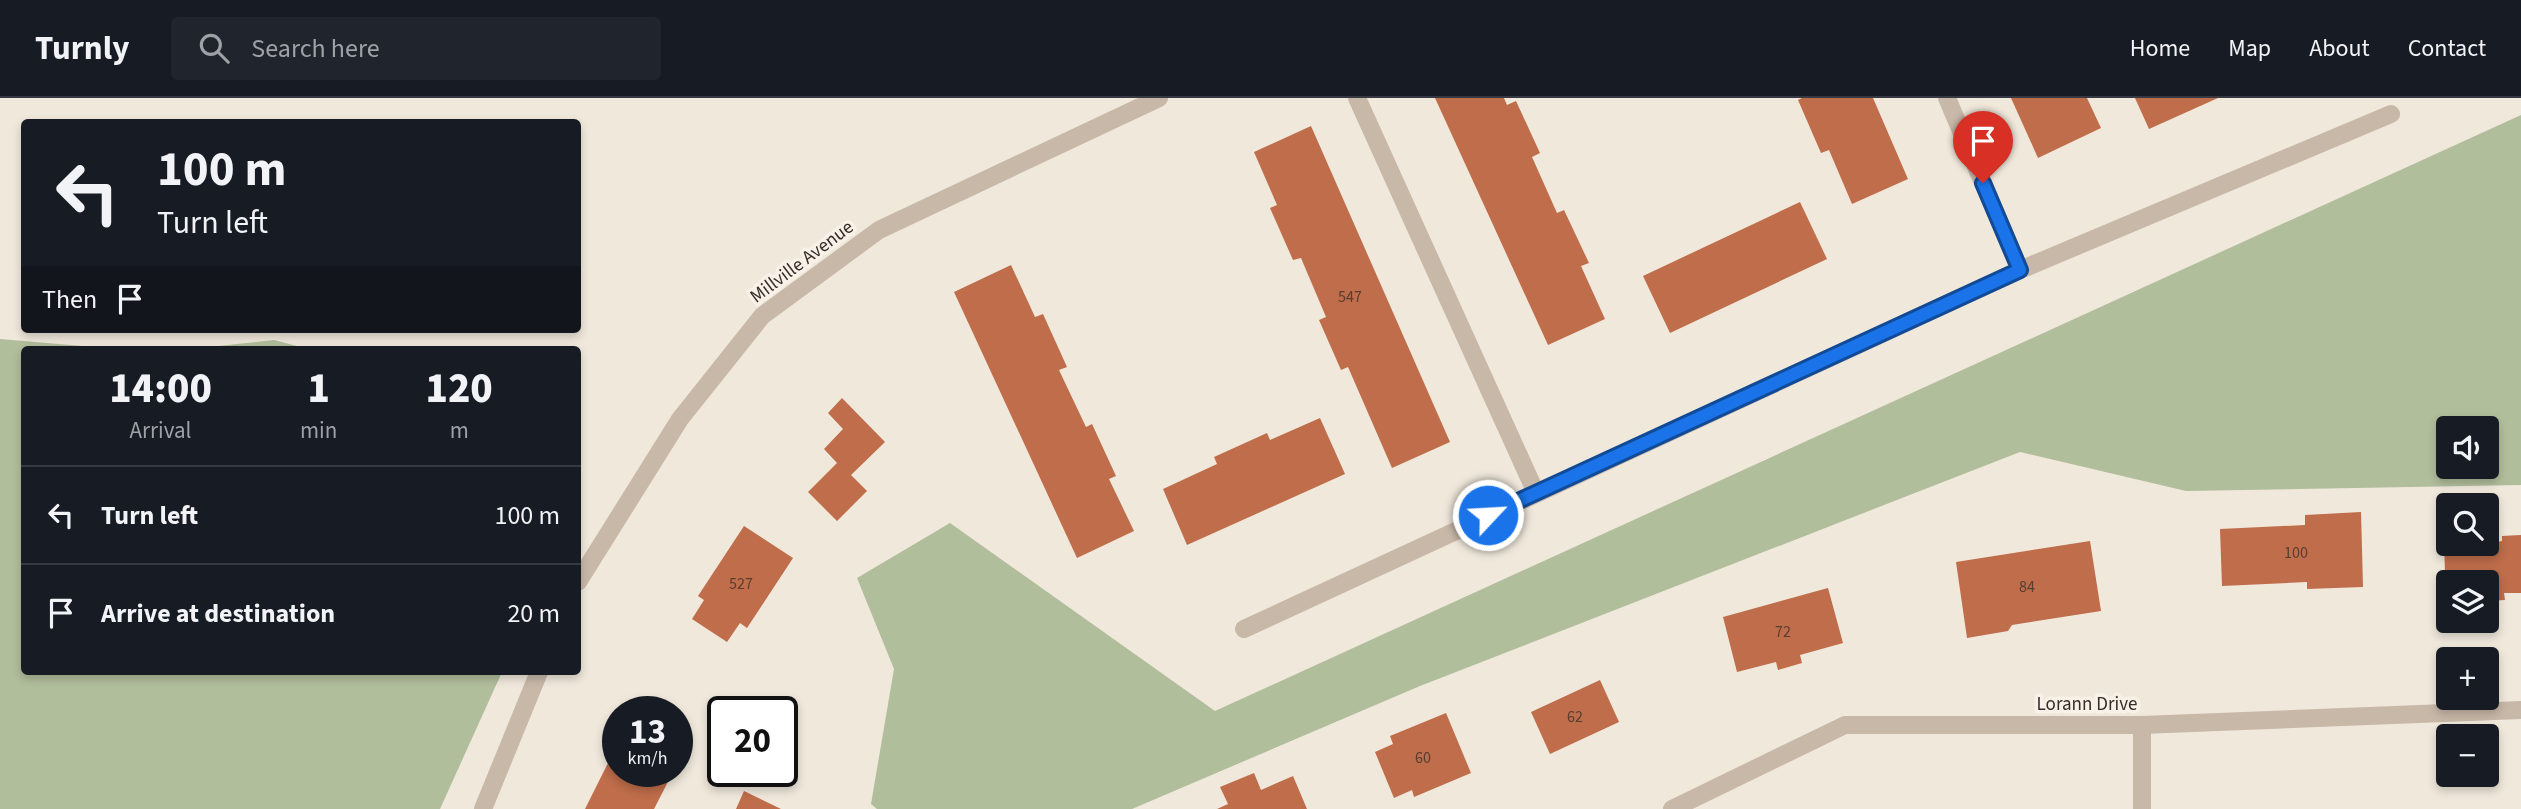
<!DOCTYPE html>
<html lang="en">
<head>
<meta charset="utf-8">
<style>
  :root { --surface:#171b24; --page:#20242c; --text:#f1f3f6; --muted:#9ea1a6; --line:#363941 }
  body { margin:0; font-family:"Source Sans 3",sans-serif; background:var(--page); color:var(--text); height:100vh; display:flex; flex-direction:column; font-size:26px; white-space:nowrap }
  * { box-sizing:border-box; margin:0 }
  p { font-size:23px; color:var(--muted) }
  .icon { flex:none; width:38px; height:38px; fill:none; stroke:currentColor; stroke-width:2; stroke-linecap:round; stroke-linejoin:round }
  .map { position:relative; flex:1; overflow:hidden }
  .sheet { position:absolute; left:21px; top:248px; width:560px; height:329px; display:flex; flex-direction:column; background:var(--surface); border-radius:7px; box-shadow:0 4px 10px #0003 }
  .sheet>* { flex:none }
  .banner { position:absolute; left:21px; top:21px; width:560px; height:214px; border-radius:7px; box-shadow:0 4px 10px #0003; background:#171b24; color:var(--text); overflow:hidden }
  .controls { position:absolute; left:2436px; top:318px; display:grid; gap:14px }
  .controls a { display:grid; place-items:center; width:63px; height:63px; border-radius:7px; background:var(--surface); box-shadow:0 4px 10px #0003; font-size:35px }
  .speed { position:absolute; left:602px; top:598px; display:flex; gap:14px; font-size:35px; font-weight:700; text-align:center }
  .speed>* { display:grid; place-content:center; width:91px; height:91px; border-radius:50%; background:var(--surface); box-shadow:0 4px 10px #0003; line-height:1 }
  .speed small { font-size:18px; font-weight:400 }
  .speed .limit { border:4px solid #111; border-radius:10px; background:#fff; color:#111 }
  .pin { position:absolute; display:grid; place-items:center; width:60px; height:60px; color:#fff; margin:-72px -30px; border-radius:50% 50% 50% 0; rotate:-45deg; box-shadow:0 0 7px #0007 }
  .pin .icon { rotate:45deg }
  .me { position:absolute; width:77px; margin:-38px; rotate:65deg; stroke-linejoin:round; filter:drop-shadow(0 0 5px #0008) }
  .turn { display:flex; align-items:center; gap:24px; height:147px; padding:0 21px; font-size:32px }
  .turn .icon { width:91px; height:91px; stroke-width:2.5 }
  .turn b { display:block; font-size:49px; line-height:60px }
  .then { display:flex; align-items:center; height:66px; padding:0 21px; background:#0003; gap:14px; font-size:26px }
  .eta { display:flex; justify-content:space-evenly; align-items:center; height:119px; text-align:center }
  .eta b { font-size:42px; font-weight:800; line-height:49px }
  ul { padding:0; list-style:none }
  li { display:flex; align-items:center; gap:21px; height:98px; padding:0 21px; border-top:2px solid var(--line) }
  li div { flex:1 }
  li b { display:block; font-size:26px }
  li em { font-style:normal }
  header { display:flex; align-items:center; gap:42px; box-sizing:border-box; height:98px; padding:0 35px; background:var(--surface); border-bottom:2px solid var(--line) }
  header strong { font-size:33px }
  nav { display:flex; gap:38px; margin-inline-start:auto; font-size:24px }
  .search { width:490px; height:63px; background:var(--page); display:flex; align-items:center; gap:18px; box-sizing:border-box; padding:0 24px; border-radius:7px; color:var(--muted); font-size:26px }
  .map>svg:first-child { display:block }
  .green { fill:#b1be9c; fill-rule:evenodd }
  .building { fill:#bf6d4a }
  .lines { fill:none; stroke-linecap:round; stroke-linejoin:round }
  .minor { stroke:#c8b8a8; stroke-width:18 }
  .route-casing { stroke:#114b97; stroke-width:18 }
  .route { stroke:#1a73e8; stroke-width:12 }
  .labels { text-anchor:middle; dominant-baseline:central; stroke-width:7; stroke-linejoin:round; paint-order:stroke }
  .number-label { font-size:16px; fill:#583d30 }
  .street-label { font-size:19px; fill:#352d28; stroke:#f8f1e7 }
</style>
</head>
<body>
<header>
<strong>Turnly</strong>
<div class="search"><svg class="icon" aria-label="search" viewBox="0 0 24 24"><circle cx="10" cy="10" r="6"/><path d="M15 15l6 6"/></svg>Search here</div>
<nav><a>Home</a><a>Map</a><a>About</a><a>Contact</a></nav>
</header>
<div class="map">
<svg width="2521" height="711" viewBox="0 0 2521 711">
  <rect width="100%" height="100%" fill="#f0e8db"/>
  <!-- green -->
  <g class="green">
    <path d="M2521 17V387L2186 393 2020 354 1420 588 1132 711H877L871 706 894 571 857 480 950 425 1215 613ZM2448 331H2487V369H2448Z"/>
    <polygon points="0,241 129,252 24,252 24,574 502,574 440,711 0,711"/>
    <polygon points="274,242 312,252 181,252"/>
  </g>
  <!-- building -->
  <g class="building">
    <polygon points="1435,0 1504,0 1507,7 1516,3 1540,55 1532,59 1557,115 1564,112 1589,165 1581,168 1605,221 1548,247"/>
    <polygon points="1802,0 1873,0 1908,81 1852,106 1829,52 1821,55 1798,2"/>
    <polygon points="2011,0 2087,0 2101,30 2038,60"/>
    <polygon points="2135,0 2218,0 2149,31"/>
    <polygon points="1311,28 1450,344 1392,370 1348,269 1341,272 1319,222 1326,219 1301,160 1293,162 1270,110 1277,107 1254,54"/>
    <polygon points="1800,104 1827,161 1670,235 1643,178"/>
    <polygon points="1011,167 1035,219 1043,216 1067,269 1059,272 1086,329 1092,326 1116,378 1109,381 1134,433 1077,460 954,194"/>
    <polygon points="842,300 885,344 851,377 867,393 837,423 808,394 837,365 824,351 843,331 828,315"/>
    <polygon points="1320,320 1345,376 1187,447 1163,391 1217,366 1214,359 1267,335 1270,342"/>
    <polygon points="2361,414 2363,489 2307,491 2307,484 2222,488 2220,431 2305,427 2305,417"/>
    <polygon points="744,428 793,460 747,530 740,525 727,544 692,521 704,502 698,498"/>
    <polygon points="2521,437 2521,495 2504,495 2505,502 2487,503 2487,485 2448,485 2446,506 2444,445 2487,446 2502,443 2502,438"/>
    <polygon points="2090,443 2101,513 2012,527 2008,533 1967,540 1956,464"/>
    <polygon points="1828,490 1843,545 1800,557 1802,565 1778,572 1776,564 1737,574 1723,519"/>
    <polygon points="1600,582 1619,624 1550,656 1531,614"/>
    <polygon points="1446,615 1471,675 1414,699 1412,692 1394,700 1375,654 1393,646 1390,638"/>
    <polygon points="677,633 690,639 677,665"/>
    <polygon points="618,645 618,674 673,674 654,711 585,711"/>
    <polygon points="1254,675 1261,692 1293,678 1307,711 1217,711 1228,706 1220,689"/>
    <polygon points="744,693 781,711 736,711"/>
  </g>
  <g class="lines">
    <!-- minor -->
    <g class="minor">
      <polyline points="1357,0 1536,395"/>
      <polyline points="1947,0 2020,172"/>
      <polyline points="578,484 680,321 762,218 879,132 1159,0"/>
      <polyline points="1244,531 2020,172 2391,16"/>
      <polyline points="483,711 539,574"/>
      <polyline points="1672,711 1845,627 2142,627 2521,612"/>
      <polyline points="2142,711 2142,627"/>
    </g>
  </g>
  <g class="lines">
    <!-- route casing -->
    <g class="route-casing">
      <polyline id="route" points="1488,417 2020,172 1983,85"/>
    </g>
    <!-- route -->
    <use href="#route" class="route"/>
  </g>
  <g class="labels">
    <!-- number labels -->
    <g class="number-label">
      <text x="1350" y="199">547</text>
      <text x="2296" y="455">100</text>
      <text x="741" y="486">527</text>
      <text x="2027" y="489">84</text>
      <text x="1783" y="534">72</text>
      <text x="1575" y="619">62</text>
      <text x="1423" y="660">60</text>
    </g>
    <!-- street labels -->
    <g class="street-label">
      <text transform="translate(802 164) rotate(-37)">Millville Avenue</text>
      <text x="2087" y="606">Lorann Drive</text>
    </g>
  </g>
</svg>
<div class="controls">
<a><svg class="icon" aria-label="sound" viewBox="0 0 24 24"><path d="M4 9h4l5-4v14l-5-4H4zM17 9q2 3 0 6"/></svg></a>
<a><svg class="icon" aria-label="search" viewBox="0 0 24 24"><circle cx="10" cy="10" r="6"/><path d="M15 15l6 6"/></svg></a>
<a><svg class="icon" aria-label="layers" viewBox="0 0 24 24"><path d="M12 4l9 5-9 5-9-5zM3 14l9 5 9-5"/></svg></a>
<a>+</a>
<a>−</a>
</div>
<div class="speed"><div>13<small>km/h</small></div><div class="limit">20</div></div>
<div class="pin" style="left:1983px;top:85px;background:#d93025"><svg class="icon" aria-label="arrive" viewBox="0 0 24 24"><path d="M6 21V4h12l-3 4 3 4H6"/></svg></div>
<svg class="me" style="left:1488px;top:417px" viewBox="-20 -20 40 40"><circle r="17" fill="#1a73e8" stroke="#fff" stroke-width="3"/><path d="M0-11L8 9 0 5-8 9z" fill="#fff"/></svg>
<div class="banner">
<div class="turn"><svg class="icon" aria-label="left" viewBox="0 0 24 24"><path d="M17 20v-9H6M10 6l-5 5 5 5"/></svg><div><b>100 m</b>Turn left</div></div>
<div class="then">Then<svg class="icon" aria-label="arrive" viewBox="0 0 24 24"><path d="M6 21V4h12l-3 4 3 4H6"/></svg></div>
</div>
<section class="sheet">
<div class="eta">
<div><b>14:00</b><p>Arrival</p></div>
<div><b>1</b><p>min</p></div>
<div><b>120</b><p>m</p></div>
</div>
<ul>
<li><svg class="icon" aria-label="left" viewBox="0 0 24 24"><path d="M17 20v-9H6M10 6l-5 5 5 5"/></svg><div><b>Turn left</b></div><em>100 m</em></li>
<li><svg class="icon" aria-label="arrive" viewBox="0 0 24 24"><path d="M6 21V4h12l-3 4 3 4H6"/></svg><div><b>Arrive at destination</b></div><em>20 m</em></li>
</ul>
</section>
</div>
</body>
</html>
